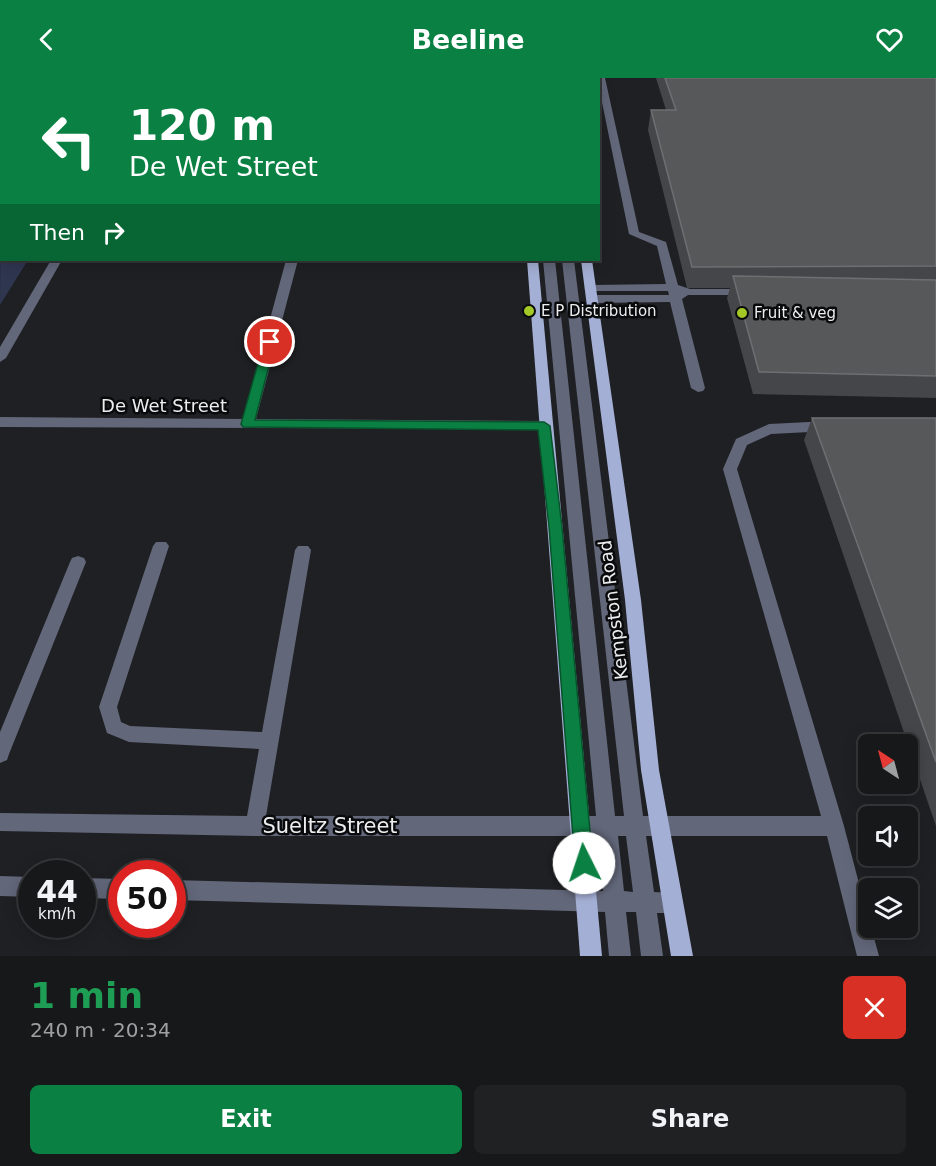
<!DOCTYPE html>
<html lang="en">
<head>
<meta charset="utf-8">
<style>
  :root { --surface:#17181a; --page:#202123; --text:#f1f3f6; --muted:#9ea0a2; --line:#363739; --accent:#0b8043 }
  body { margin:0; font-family:"DejaVu Sans",sans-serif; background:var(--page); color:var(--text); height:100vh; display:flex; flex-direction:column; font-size:22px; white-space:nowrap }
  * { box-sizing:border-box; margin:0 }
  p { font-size:20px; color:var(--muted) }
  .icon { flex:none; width:33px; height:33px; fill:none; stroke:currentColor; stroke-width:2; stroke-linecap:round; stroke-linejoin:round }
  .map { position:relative; height:878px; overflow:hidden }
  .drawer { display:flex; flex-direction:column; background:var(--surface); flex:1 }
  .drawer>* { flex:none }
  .guide { position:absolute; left:0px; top:0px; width:600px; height:183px; box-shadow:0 3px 15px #0003,0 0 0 2px var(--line); background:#0b8043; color:#fff; overflow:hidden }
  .needle { width:39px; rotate:324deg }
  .fabs { position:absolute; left:858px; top:656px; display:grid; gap:12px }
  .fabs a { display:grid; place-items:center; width:60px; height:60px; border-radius:9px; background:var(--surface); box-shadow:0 3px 15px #0003,0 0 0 2px var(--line); font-size:30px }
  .speed { position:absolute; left:18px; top:782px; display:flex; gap:12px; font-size:30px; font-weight:700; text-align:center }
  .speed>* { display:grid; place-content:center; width:78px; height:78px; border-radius:50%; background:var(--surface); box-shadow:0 3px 15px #0003,0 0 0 2px var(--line); line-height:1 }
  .speed small { font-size:15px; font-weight:400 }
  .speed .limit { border:9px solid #d22; background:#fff; color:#111 }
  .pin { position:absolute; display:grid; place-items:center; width:51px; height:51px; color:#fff; margin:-26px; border:3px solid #fff; border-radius:50%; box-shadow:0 2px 6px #0007 }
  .me { position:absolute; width:66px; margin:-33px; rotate:356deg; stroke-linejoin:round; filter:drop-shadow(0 0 4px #0008) }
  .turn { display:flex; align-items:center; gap:21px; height:126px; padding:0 30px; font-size:27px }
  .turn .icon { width:78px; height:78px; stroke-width:2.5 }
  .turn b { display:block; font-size:42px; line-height:51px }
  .then { display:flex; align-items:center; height:57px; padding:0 30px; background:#0003; gap:12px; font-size:22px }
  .round { display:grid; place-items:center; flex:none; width:63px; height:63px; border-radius:9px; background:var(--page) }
  .summary { display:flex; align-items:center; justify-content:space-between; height:102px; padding:0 30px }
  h1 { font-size:36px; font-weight:700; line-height:45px; color:#1e9e55 }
  .primary-button { display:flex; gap:12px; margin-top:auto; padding:12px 30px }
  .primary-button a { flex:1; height:69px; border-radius:9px; background:var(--accent); color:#fff; font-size:24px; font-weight:700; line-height:69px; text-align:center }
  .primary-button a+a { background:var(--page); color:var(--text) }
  header { display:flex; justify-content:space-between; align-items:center; height:78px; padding:0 30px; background:var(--accent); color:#fff; font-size:27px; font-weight:700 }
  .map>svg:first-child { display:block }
  .green { fill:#2f3650 }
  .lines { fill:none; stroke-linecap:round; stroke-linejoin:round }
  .minor { fill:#62677a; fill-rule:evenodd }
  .major { fill:#a4afd5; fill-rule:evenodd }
  .wall { fill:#454649 }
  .building { fill:#57585a; stroke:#6e6f72; stroke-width:1.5 }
  .route { fill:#0b8043; stroke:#07532c; stroke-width:1.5 }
  .poi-dot { fill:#a4c825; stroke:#090a0b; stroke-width:2 }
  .labels { text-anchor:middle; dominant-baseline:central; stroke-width:5; stroke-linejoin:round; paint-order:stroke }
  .far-poi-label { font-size:15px; fill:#ededef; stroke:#090a0b; text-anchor:start }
  .street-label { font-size:18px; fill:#ededef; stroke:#090a0b }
  .near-street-label { font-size:21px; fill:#ededef; stroke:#090a0b }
</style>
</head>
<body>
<header><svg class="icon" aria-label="back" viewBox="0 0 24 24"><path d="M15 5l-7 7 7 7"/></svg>Beeline<svg class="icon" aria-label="heart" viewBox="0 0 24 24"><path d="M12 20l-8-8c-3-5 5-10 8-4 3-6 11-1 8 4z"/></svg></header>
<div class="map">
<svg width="936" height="878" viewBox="0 0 936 878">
  <rect width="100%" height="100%" fill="#1f2023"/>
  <!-- green -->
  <polygon class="green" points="1,55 2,182 28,182 0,227"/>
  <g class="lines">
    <!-- minor -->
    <g class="minor">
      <polygon points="24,0 32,0 23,2"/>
      <polygon points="154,0 162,0 153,2"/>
      <polygon points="338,0 346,0 337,2"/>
      <rect x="541" y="0" width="8" height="2"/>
      <polygon points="597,0 605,0 639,154 666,164 678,207 690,211 747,211 753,214 747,217 688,217 682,221 705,310 703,313 698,314 691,310 670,224 592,225 586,221 592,217 669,217 668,213 590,213 584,210 590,207 666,206 657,168 629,156"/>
      <polygon points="2,31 2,38 0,39 0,32"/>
      <polygon points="51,182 62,182 6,280 0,284 0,269"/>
      <polygon points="286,182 298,182 256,341 544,343 549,345 551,348 549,351 0,349 0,339 243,341"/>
      <path d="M543 182H555L615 738H624L562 182H574L643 738H821L723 391 736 361 769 346 829 343 836 348 829 353 771 356 747 367 737 391 844 748 868 840V849H871L879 878H857L827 758H646L654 814 672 815 679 818 682 825 679 832 672 835H657L663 878H641L636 834H626L631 878H609L605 834 172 822V802L603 813 598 758H255L0 753V735L247 738 259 671 129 664 107 655 99 629 153 468 156 464H166L169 468 117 629 121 644 130 648 262 654 295 472 298 468H308L311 472 266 738H596ZM618 758H626L633 814 624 813Z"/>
      <polygon points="78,478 84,480 86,484 9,676 7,682 0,685 0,654 70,484 72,480"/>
      <polygon points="0,798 32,799 32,819 0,818"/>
      <polygon points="82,800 122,801 122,821 82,820"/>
    </g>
    <!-- major -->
    <g class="major">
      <rect x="518" y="0" width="8" height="2"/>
      <polygon points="553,0 561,0 562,2 554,2"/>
      <polygon points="527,182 538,182 602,878 580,878"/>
      <polygon points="581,182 592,182 641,522 659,692 693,878 671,878 641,692 625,522"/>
    </g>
  </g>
  <!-- wall -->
  <g class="wall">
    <polygon points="656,0 936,0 936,320 753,316 727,220 730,210 687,210 648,52 651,32 666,32"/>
    <polygon points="812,340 936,340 936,748 804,362"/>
  </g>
  <!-- building -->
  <g class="building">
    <polygon points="665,0 936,0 936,188 692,189 651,32 676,32"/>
    <polygon points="733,198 936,202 936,298 759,294"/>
    <polygon points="812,340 936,340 936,684"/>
  </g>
  <!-- route -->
  <polygon class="route" points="270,260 275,264 255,342 544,344 550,348 562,449 593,785 590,792 584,795 577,792 575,785 549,449 538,352 243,349 241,346 264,264"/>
  <!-- markers -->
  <g class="poi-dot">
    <circle cx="529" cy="233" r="6"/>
    <circle cx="742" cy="235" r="6"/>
  </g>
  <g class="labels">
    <!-- far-poi labels -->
    <g class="far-poi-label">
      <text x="541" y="233">E P Distribution</text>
      <text x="754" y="235">Fruit &amp; veg</text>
    </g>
    <!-- street labels -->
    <g class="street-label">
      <text x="164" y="327">De Wet Street</text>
      <text transform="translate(613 532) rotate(-97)">Kempston Road</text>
    </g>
    <!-- near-street labels -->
    <g class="near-street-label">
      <text x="330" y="748">Sueltz Street</text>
    </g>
  </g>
</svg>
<div class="fabs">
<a><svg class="needle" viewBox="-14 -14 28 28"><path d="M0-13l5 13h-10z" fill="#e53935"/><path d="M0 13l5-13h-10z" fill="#9ea0a2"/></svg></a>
<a><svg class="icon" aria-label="sound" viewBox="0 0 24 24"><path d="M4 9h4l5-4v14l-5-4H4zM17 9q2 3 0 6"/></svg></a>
<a><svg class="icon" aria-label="layers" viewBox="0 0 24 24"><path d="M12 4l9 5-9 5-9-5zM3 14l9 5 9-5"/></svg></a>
</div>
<div class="speed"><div>44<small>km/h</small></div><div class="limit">50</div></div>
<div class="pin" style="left:270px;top:264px;background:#d93025"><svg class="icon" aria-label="arrive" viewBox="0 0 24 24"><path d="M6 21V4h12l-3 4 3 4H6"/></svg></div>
<svg class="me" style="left:584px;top:785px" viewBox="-20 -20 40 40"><circle r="19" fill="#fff"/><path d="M0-13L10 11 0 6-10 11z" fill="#0b8043"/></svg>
<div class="guide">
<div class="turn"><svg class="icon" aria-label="left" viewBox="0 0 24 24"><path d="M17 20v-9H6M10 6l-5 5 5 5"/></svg><div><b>120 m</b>De Wet Street</div></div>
<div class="then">Then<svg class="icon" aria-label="right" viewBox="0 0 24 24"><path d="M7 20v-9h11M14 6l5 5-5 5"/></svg></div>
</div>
</div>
<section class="drawer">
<div class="summary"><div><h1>1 min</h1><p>240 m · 20:34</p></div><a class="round" style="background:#d93025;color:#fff"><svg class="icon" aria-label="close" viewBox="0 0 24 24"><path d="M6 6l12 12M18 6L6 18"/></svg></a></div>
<div class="primary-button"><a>Exit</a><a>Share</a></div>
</section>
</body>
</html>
